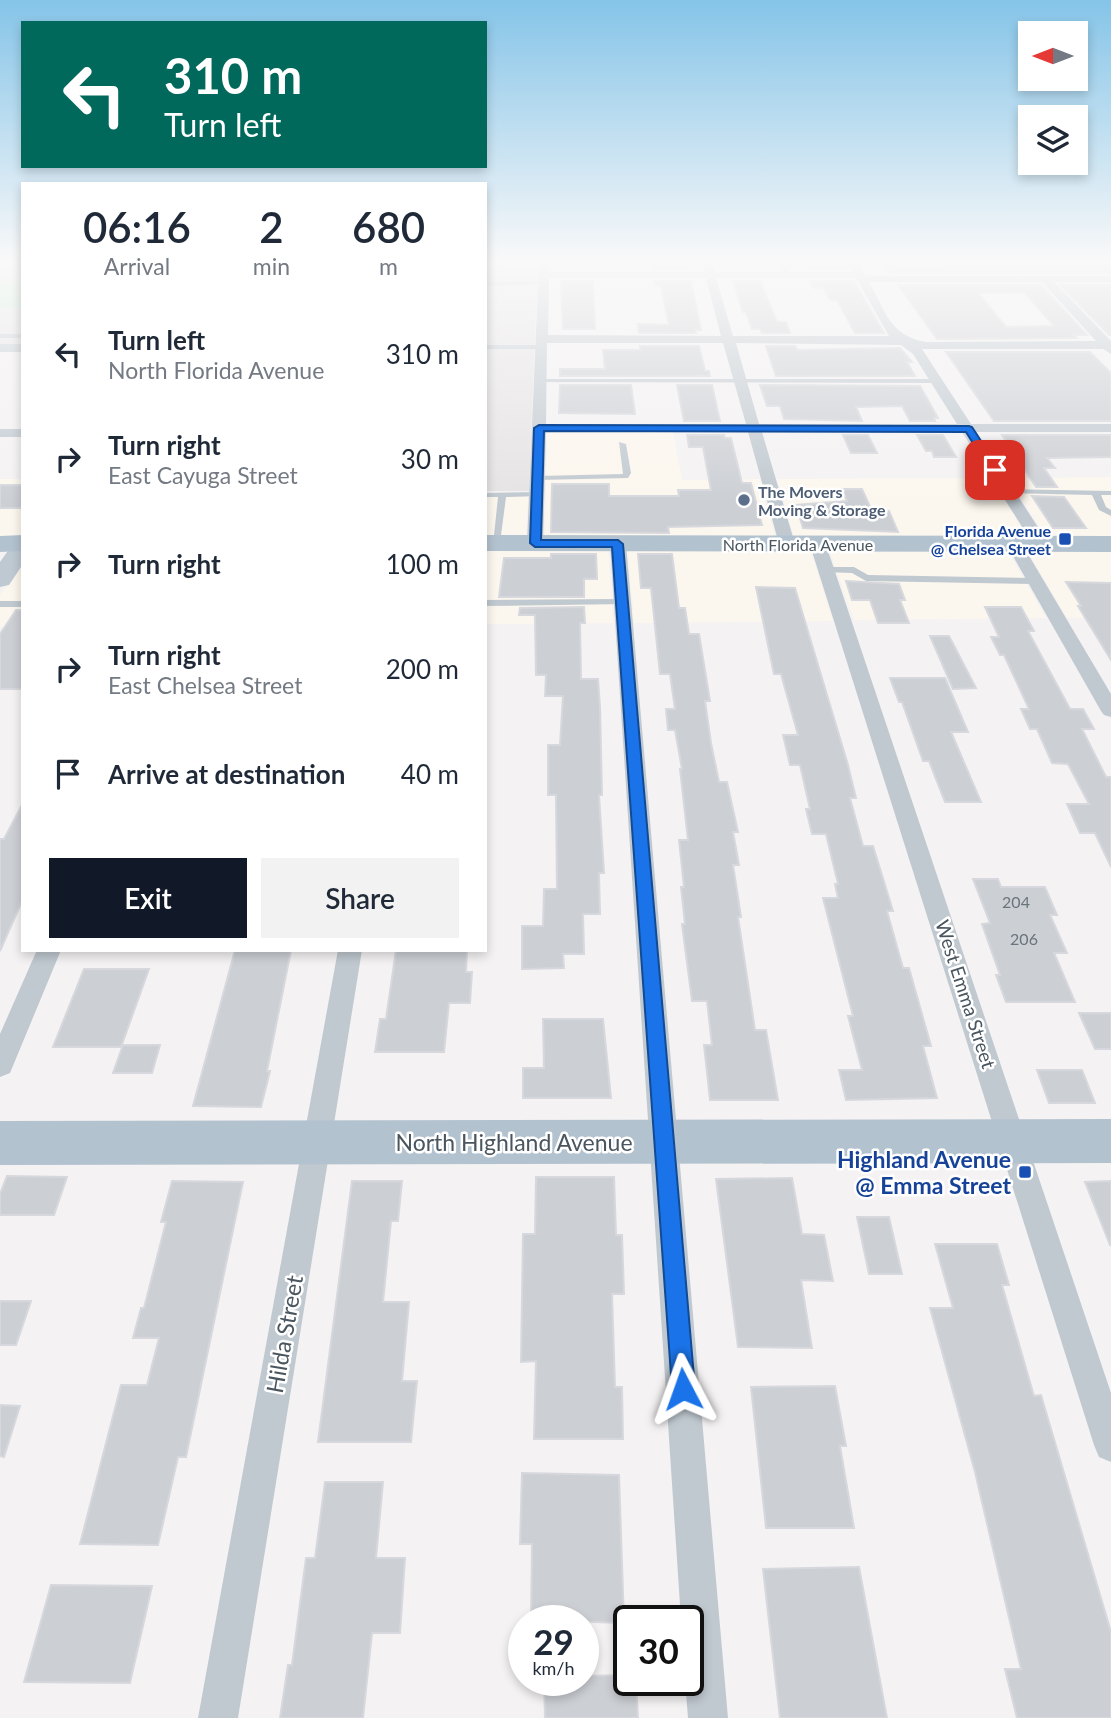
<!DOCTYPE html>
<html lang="en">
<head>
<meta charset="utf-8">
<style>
  :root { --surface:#fff; --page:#f2f2f3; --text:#1f2937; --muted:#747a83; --accent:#111827 }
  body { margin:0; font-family:Lato,sans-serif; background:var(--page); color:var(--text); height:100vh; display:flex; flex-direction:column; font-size:26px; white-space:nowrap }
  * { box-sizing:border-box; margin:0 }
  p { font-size:23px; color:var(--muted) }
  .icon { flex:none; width:38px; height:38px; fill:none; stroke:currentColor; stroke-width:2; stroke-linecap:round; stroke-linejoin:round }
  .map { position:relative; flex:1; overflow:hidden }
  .drawer { position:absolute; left:21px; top:182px; width:466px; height:770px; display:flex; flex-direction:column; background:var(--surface); border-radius:0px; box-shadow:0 4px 10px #0003 }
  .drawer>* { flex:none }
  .guide { position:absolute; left:21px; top:21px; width:466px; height:147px; border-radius:0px; box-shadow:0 4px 10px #0003; background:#00695c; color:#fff; overflow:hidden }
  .needle { width:46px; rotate:270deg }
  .fabs { position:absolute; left:1018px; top:21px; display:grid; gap:14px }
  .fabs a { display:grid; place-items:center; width:70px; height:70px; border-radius:0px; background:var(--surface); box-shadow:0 4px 10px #0003; font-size:35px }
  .speed { position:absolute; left:508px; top:1605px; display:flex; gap:14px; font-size:35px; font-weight:700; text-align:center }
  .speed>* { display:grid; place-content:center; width:91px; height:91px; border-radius:50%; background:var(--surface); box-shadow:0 4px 10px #0003; line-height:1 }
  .speed small { font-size:18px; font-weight:400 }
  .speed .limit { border:4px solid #111; border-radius:10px; background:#fff; color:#111 }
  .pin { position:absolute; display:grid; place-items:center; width:60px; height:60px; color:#fff; margin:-30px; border-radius:14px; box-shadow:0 4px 10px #0006 }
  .me { position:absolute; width:77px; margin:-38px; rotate:356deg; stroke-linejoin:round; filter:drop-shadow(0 0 5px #0008) }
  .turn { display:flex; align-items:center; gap:24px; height:147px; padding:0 28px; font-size:32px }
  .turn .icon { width:91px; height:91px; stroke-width:2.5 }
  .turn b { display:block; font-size:49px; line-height:60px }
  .eta { display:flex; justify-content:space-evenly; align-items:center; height:119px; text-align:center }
  .eta b { font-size:42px; font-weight:600; line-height:49px }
  .button { display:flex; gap:14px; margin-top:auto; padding:14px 28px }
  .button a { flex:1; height:80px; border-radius:0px; background:var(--accent); color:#fff; font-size:28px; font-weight:600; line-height:80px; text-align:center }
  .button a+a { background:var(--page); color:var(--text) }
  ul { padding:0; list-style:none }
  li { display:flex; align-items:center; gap:21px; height:105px; padding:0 28px }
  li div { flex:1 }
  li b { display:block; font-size:26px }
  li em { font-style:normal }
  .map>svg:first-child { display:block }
  .commercial { fill:#fcf7ee }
  .education { fill:#e5e3e4 }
  .green { fill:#c3eed2 }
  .building { fill:#cccfd4; stroke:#d6d8dd; stroke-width:2; fill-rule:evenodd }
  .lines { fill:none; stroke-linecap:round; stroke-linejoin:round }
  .lane { fill:#c0c9d0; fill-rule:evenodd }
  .street { fill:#c0c9d0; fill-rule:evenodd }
  .secondary { fill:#bfc9d2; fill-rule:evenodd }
  .primary { fill:#b3c2cf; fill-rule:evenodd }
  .route { fill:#1a73e8; stroke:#114b97; stroke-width:2 }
  .service-dot { fill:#5c6f8a; stroke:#fff; stroke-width:2.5 }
  .transit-dot { fill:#1a4fb4; stroke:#fff; stroke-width:2.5 }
  .labels { text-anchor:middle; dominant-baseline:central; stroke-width:5; stroke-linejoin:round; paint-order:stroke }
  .far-service-label { font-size:16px; font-weight:bold; fill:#4e5e75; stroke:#fff; text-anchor:start }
  .far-transit-label { font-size:16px; font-weight:bold; fill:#164399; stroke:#fff; text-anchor:end }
  .far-street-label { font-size:16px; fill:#4a565f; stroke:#fff }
  .number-label { font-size:16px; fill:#6a747c }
  .street-label { font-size:19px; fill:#4a565f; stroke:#fff }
  .near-street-label { font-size:23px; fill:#4a565f; stroke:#fff }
  .near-transit-label { font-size:23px; font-weight:bold; fill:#164399; stroke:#fff; text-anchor:end }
</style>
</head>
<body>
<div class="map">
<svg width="1111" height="1718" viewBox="0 0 1111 1718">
  <rect width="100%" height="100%" fill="#f4f2f2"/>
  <!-- commercial -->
  <g class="commercial">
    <polygon points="673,431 682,480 760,479 776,540 545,539 547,432"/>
    <polygon points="1111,477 1111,539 1048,540 1008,478"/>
    <polygon points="991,478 1029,540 795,540 777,479"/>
    <polygon points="0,479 23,479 23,532 18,539 0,539"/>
    <polygon points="485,494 528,494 526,539 485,539"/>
    <polygon points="485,548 608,548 613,623 485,624"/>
    <polygon points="628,548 810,549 833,621 634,623"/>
    <polygon points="1111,548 1111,617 1067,618 1026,549"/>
    <polygon points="829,549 1007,549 1046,618 854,620"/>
    <polygon points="23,561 23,627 0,627 0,595"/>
  </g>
  <!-- education -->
  <g class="education">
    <rect x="0" y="261" width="23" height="83"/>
    <polygon points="485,261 538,261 529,491 485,491"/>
  </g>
  <!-- green -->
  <rect class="green" x="0" y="279" width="23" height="29"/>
  <!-- building -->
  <g class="building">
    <polygon points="667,261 686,261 688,269 653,269 652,263 667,263"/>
    <polygon points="968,261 1086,261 1089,264 1111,265 1111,273 890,273 885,266 948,266 946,263 970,263"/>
    <polygon points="832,262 835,266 847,266 849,269 803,269 799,263"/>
    <polygon points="561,281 593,281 595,329 563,329"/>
    <polygon points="654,281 691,281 701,330 695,330 696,333 639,333 638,324 669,325 661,286 655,286"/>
    <polygon points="733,281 760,281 777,322 786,322 790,333 762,333 760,329 752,329 746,312 743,312"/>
    <polygon points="810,281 854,281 884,333 855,333 837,300 830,300 823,288 814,288"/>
    <path d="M898 285H1041L1087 335H1074L1077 338 937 339ZM1024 292 1054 326 1006 327 978 293Z"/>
    <polygon points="1060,285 1111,285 1111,335 1109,335"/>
    <polygon points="640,346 699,346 705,371 709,371 710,376 560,376 560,369 605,369 603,350 641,350"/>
    <polygon points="766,346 795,346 797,350 900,348 912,362 907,362 915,376 776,376"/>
    <polygon points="946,352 1090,352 1111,373 1111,421 994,421"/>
    <polygon points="560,385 631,385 635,414 559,413"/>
    <polygon points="677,385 712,385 720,421 684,421"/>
    <polygon points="760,385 920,386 938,418 934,418 935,421 910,421 902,406 856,407 862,421 784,419 780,406 767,406"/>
    <polygon points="687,435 724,435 725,438 731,438 742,483 751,483 762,525 668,527 669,533 551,532 552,484 609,484 609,496 679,496 678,490 711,490 703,447 689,447"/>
    <polygon points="843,435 868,435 877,453 851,453"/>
    <polygon points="917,435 943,435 956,457 934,457 932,451 926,451"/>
    <polygon points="1002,435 1111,435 1111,457 1047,458 1055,468 1044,468 1057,487 1036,487"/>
    <rect x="0" y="485" width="23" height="23"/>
    <polygon points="842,489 862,489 872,511 889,511 898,532 803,528 796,505 847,501"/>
    <polygon points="1032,496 1064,497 1086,528 1053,528"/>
    <polygon points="551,554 596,554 597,579 584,579 584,597 499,597 504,558 551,558"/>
    <polygon points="638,554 672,554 679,608 685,608 689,634 699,634 710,701 705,701 711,743 719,782 727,782 738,832 733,832 739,865 733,865 741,917 738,917 755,1030 766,1030 778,1100 710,1100 704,1045 712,1045 707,1001 692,1001 682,924 685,924 681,887 684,887 679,840 688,840 680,769 682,769 675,730 668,730 666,709 675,709 670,674 660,674 651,588 641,588"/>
    <polygon points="846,581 899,584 905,600 900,600 909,623 878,623 870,600 852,600"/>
    <polygon points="1066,582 1111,583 1111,660 1078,606 1081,606"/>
    <polygon points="756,587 795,588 848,765 856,798 850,798 863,846 873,846 893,911 887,911 903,968 909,968 931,1046 923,1046 937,1098 846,1100 839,1070 862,1070 848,1016 853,1016 823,898 838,898 835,884 838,884 826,834 812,834 806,809 810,809 800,765 790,765 783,735 798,735 781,674 774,674"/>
    <polygon points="584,607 585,623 580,623 581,679 598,679 600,707 602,795 599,795 604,873 599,873 600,914 583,914 584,954 563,954 564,968 522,969 522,926 543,926 544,889 557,889 556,795 548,795 548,745 560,745 563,696 545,696 546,675 536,675 535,615 519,615 520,608"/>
    <polygon points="985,607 1021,607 1034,631 1028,631 1070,709 1083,709 1094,729 1082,729 1106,777 1111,777 1111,867 1095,833 1080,833 1067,804 1089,804 1068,764 1052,763 1037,729 1030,729 1021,709 1029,709 1004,655 1000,655 991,637 999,637"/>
    <polygon points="16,610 23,610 23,689 0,689 0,634"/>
    <polygon points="930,636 949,636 976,688 953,689"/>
    <polygon points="890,678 945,678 968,732 951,732 981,802 945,802 929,761 923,761 902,702 899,702"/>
    <polygon points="23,803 23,899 0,951 0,839 4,839"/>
    <polygon points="973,879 998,879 1001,887 1045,887 1057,915 1050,915 1067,953 1054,953 1075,1002 1006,1002 996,975 1000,975 982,924 990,923"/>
    <polygon points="235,950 291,950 267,1071 270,1071 261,1107 193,1106"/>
    <polygon points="396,950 467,950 466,972 472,972 470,1003 449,1003 444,1052 375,1052 380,1019 386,1019"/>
    <polygon points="84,969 149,969 121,1047 53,1047"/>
    <polygon points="1079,1013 1111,1013 1111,1049 1095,1049"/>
    <polygon points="543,1019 603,1019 611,1098 523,1098 523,1068 544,1068"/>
    <polygon points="123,1045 160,1045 152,1073 113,1073"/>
    <polygon points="1037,1070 1082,1070 1095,1103 1049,1103"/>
    <polygon points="7,1176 67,1177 54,1215 0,1215 0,1194"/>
    <polygon points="536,1177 614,1177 616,1235 622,1235 624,1294 612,1294 615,1387 622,1387 623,1439 534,1439 536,1361 521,1362 523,1234 535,1234"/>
    <polygon points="792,1178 802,1234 824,1235 833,1281 801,1280 812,1348 738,1347 716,1179"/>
    <polygon points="172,1181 243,1182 186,1457 178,1457 158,1545 80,1544 121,1385 147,1385 159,1338 133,1338 141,1308 144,1308 166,1222 161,1222"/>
    <polygon points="352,1181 402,1181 398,1221 391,1221 383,1302 409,1302 402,1381 417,1381 411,1442 318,1442"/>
    <polygon points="1111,1181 1111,1245 1110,1245 1085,1182"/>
    <polygon points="857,1217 889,1217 902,1274 869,1274"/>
    <polygon points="935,1244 997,1244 1009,1285 1002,1285 1034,1396 1041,1395 1111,1632 1111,1718 1017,1718 1005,1669 1021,1669 975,1472 930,1308 953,1308"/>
    <polygon points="0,1301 31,1301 16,1345 0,1345"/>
    <polygon points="835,1386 846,1446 840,1446 854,1528 766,1528 751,1387"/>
    <polygon points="0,1405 20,1406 4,1457 0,1456"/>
    <polygon points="522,1473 619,1475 624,1623 531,1620 532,1544 520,1544"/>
    <polygon points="325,1482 383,1482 376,1558 405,1558 400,1633 372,1633 363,1718 280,1718 288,1665 292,1665 306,1558 315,1558"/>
    <polygon points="859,1567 887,1718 780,1718 763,1569"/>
    <polygon points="51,1585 152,1586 130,1683 24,1682"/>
    <polygon points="628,1675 628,1680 636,1680 638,1718 545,1718 544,1680 583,1680 583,1676"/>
  </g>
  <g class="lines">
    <!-- lane -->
    <g class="lane">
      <polygon points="780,261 786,261 790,276 785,275"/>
      <polygon points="543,281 545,284 485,286 485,282"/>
      <rect x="0" y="334" width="23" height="4"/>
      <polygon points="485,345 543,345 546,347 543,349 485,349"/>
      <polygon points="541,379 937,379 940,381 937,383 539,382 538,381"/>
      <polygon points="619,442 626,444 631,473 628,478 538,480 534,478 538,476 623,474"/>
      <polygon points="1005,489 1111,491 1111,495 1101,495 1106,507 1111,510 1111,516 1099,510 1092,495 1008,493 1005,493"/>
      <polygon points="537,492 541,494 540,496 506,497 500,543 493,545 498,497 485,497 485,493"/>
      <polygon points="827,567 854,567 868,575 1035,578 1040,581 1035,584 866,581 852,573 824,572 824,568"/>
      <polygon points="622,599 625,600 625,604 485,606 485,600"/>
      <rect x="0" y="601" width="23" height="6"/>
    </g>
    <!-- street -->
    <g class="street">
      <path d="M539 261H549V272H704L701 261H711L714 272H853L847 261H857L866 276H1111V282H1054L1111 341V354L1103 349H922L971 424H1111V432H976L1049 544 1041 549 1033 544 962 432H762L795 544 787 549 779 544 748 432H546L543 543 535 548 529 546 527 543ZM549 278H706L721 336 548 335ZM716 278H856L889 336H733ZM869 282H1042L1096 341 926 342C890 336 886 312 869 282ZM547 343H723L746 424H546ZM736 343 901 345 913 354 957 424H759Z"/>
      <rect x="0" y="344" width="23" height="8"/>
      <rect x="0" y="429" width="23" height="8"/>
      <polygon points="618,539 626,544 728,1718 688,1718 685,1680 688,1680 688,1620 681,1620 610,544"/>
      <polygon points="1014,539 1022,544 1111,694 1111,717 1104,715 1101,711 1006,544"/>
      <polygon points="818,540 826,545 1111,1393 1111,1462 1099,1457 1094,1445 810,545"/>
      <polygon points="37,950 61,950 10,1073 0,1077 0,1034"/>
      <polygon points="338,950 362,950 238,1718 198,1718"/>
    </g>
    <!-- secondary -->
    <polygon class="secondary" points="23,539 23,564 9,585 0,587 0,562 15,541"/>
    <!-- primary -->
    <g class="primary">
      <polygon points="23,535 23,551 0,552 0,536"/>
      <polygon points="485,535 1111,536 1111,552 485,551"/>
      <polygon points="1111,1119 1111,1163 0,1165 0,1121"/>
    </g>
  </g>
  <!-- sky -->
  <linearGradient id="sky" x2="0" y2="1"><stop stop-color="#85c4e8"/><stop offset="0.52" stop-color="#faf9f9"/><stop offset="1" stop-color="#faf9f9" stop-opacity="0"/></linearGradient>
  <rect width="1111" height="502" fill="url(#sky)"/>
  <!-- route -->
  <polygon class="route" points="539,425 969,426 972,427 1000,470 991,472 966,432 544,431 541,540 618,540 623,544 695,1389 692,1397 683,1401 675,1397 672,1389 612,547 535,547 530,543 534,428"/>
  <!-- markers -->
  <circle class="service-dot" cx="744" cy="500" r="7"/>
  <g class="transit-dot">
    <rect x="1058" y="532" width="14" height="14" rx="3.5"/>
    <rect x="1018" y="1165" width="14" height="14" rx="3.5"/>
  </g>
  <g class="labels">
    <!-- far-service labels -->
    <g class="far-service-label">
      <text x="758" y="491">The Movers<tspan x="758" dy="18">Moving &amp; Storage</tspan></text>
    </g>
    <!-- far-transit labels -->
    <g class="far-transit-label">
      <text x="1051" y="530">Florida Avenue<tspan x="1051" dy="18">@ Chelsea Street</tspan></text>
    </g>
    <!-- far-street labels -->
    <g class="far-street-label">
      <text x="798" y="544">North Florida Avenue</text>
    </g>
    <!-- number labels -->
    <g class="number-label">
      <text x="1016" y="901">204</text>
      <text x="1024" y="938">206</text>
    </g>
    <!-- street labels -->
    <g class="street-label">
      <text transform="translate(966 994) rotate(72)">West Emma Street</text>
    </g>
    <!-- near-street labels -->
    <g class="near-street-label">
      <text x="514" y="1142">North Highland Avenue</text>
      <text transform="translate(284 1334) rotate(-80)">Hilda Street</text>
    </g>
    <!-- near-transit labels -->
    <g class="near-transit-label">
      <text x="1011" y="1159">Highland Avenue<tspan x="1011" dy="26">@ Emma Street</tspan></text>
    </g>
  </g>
</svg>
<div class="fabs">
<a><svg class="needle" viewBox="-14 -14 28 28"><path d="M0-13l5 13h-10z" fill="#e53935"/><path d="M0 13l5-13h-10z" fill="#747a83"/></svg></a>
<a><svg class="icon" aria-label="layers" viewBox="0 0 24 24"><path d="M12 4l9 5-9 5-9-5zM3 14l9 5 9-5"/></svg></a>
</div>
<div class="speed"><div>29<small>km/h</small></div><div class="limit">30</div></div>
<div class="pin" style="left:995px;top:470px;background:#d93025"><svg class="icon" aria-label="arrive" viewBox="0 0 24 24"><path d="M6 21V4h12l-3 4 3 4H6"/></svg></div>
<svg class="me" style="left:683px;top:1389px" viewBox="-20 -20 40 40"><path d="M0-17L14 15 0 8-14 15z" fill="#1a73e8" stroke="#fff" stroke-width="4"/></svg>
<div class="guide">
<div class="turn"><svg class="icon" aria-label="left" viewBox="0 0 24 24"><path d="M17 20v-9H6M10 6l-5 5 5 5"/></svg><div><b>310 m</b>Turn left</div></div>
</div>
<section class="drawer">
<div class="eta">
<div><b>06:16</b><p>Arrival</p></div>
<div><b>2</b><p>min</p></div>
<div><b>680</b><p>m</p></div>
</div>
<ul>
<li><svg class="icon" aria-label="left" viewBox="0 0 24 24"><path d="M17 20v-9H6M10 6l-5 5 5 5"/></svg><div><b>Turn left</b><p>North Florida Avenue</p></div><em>310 m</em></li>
<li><svg class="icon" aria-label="right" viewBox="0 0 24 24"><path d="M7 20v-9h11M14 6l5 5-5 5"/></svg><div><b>Turn right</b><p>East Cayuga Street</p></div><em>30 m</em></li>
<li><svg class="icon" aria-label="right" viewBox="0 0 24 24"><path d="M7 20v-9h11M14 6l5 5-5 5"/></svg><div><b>Turn right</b></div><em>100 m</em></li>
<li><svg class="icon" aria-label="right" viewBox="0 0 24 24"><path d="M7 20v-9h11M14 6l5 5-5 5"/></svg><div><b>Turn right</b><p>East Chelsea Street</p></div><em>200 m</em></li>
<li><svg class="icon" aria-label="arrive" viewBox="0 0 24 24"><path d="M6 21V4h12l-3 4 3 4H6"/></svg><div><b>Arrive at destination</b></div><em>40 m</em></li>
</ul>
<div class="button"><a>Exit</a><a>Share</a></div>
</section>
</div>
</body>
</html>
